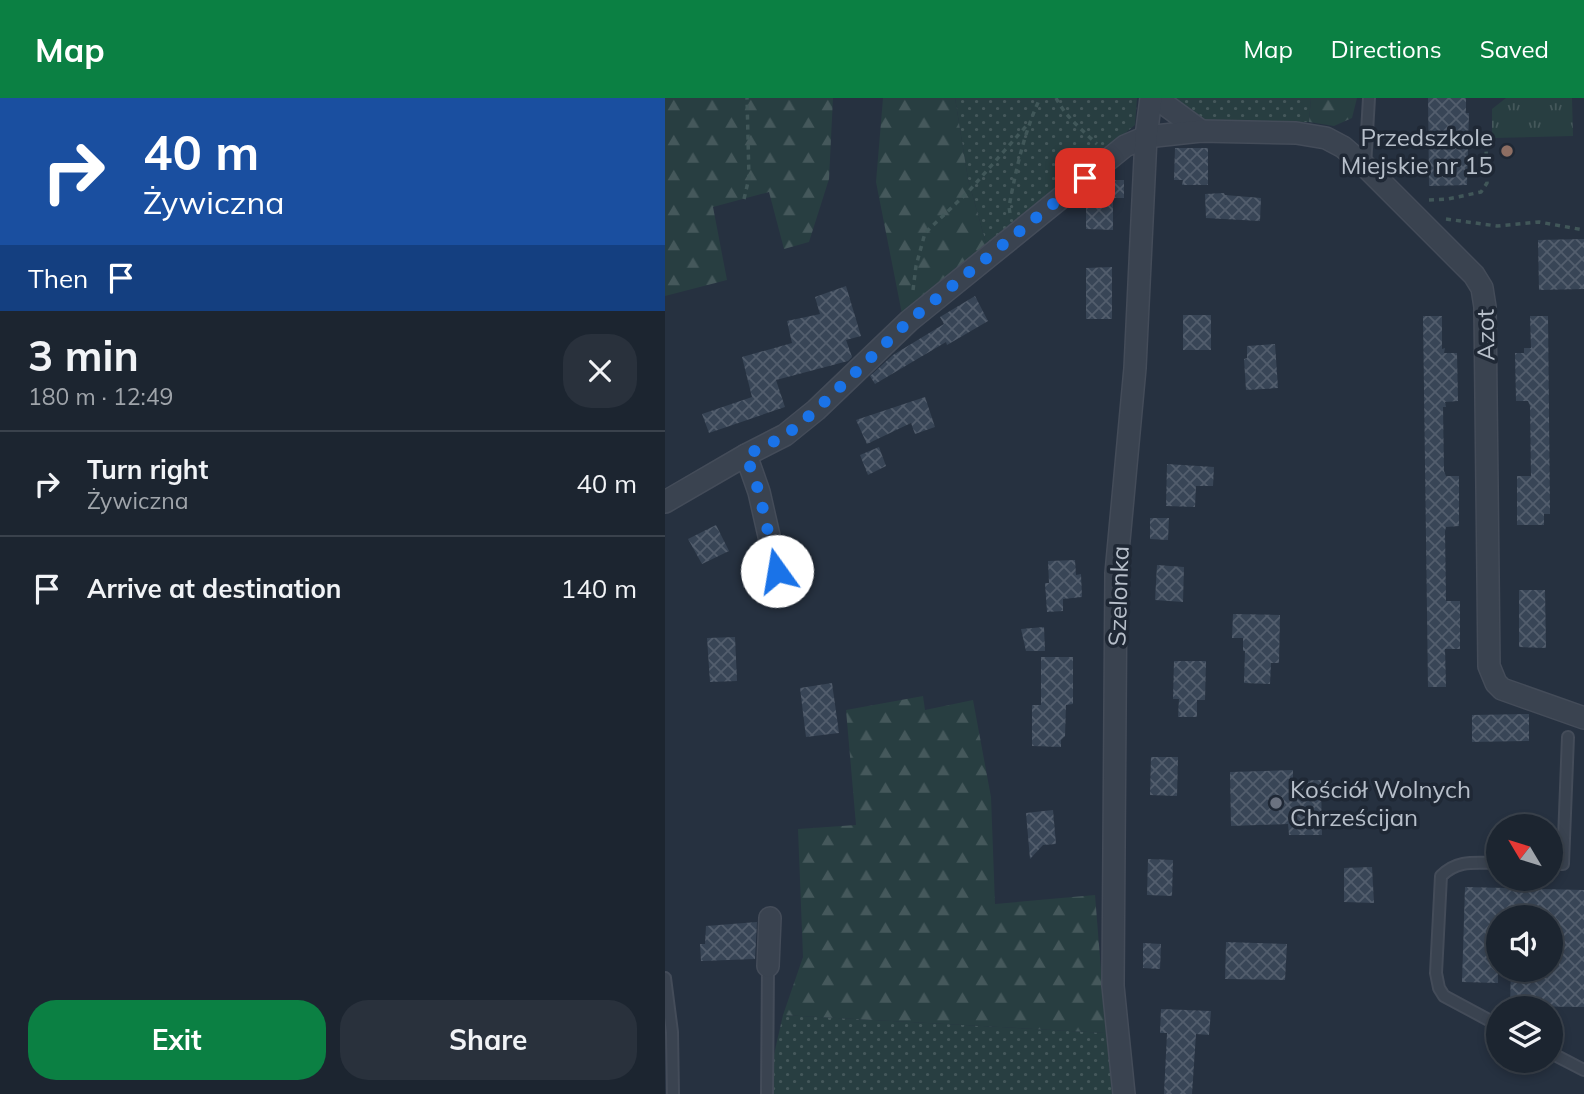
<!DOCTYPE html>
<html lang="en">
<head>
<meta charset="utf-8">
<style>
  :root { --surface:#1c2530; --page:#29313c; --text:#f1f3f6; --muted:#a0a5ab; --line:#3a424c; --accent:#0b8043 }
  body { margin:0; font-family:Mulish,sans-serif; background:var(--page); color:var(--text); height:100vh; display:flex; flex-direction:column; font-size:26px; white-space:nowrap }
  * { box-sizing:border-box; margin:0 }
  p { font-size:23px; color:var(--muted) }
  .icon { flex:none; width:38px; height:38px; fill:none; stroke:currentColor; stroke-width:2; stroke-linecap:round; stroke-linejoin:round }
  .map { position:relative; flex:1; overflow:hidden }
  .side { display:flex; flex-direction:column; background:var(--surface); width:665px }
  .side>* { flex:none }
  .top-card { background:#1a4fa0; color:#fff; overflow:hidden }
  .needle { width:46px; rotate:308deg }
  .buttons { position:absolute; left:821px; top:716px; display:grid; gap:14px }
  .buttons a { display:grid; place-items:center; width:77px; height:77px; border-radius:50%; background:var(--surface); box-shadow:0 4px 10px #0003,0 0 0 2px var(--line); font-size:35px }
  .pin { position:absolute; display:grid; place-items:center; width:60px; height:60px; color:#fff; margin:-30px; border-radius:14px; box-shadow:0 4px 10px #0006 }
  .me { position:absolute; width:77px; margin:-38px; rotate:347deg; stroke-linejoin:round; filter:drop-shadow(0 0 5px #0008) }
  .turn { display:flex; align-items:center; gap:24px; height:147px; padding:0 28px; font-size:32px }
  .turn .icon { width:91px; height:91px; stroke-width:2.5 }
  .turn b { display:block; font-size:49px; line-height:60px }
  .then { display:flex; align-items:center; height:66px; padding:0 28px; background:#0003; gap:14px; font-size:26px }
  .round { display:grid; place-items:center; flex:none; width:74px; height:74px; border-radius:28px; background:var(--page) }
  .headline { display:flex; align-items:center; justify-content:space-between; height:119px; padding:0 28px }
  h1 { font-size:42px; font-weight:700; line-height:52px }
  .cta { display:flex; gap:14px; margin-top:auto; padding:14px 28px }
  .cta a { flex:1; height:80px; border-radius:28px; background:var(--accent); color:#fff; font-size:28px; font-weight:700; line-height:80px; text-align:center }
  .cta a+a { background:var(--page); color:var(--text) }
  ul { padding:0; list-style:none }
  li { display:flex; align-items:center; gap:21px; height:105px; padding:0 28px; border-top:2px solid var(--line) }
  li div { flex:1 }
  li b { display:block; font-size:26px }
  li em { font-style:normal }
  header { display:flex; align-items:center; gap:42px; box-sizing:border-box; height:98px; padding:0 35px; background:var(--accent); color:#fff }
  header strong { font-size:33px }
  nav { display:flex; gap:38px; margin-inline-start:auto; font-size:24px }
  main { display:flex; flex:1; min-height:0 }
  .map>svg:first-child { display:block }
  .grass { fill:url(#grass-dots) }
  .forest { fill:url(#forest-firs) }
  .park { fill:url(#park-tufts) }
  .building { fill:url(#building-cross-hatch) }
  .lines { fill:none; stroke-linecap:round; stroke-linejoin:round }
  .service-casing { stroke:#444c59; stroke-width:14 }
  .minor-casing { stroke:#444c59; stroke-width:24 }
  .path { stroke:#415759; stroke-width:3.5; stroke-dasharray:5 5; stroke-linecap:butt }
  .service { stroke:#3a4350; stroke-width:10 }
  .minor { stroke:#3a4350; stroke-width:21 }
  .route { stroke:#1a73e8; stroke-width:12; stroke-dasharray:0 21.6 }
  .education-dot { fill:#8d6e63; stroke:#1f2835; stroke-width:2.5 }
  .worship-dot { fill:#6b7280; stroke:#1f2835; stroke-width:2.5 }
  .labels { text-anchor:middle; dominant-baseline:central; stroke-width:7; stroke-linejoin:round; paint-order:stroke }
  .poi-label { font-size:24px; fill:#b7bfca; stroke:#1f2835; text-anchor:end }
  .street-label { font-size:24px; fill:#b7bfca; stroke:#1f2835 }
</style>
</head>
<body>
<header>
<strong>Map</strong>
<nav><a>Map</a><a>Directions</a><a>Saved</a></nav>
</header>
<main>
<section class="side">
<div class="top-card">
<div class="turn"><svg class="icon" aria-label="right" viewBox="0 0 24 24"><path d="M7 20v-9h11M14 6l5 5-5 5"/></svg><div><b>40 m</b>Żywiczna</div></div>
<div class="then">Then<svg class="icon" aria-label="arrive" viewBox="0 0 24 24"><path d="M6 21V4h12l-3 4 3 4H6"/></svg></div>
</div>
<div class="headline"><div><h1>3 min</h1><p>180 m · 12:49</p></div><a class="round"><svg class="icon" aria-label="close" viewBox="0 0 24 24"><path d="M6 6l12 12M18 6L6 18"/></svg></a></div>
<ul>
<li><svg class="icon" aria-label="right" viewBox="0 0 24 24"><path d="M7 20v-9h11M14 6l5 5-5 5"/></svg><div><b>Turn right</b><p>Żywiczna</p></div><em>40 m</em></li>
<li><svg class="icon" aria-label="arrive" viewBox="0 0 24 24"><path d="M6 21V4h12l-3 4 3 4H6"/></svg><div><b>Arrive at destination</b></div><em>140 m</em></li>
</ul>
<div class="cta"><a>Exit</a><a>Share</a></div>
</section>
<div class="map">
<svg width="919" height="996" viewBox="0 0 919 996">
  <defs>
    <pattern id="grass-dots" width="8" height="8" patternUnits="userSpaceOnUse" patternTransform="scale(1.75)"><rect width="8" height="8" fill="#283e41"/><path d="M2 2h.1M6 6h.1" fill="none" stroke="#45585b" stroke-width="1.8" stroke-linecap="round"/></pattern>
    <pattern id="forest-firs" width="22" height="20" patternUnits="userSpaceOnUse" patternTransform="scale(1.75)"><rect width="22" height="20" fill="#283e41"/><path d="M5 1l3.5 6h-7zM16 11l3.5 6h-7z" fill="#45585b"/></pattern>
    <pattern id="park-tufts" width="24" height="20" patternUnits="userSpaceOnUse" patternTransform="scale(1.75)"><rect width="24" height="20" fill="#283e41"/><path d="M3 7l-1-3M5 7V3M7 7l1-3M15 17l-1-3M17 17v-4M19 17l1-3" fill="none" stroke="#45585b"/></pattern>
    <pattern id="building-cross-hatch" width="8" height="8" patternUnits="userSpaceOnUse" patternTransform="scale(1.75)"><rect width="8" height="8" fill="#384556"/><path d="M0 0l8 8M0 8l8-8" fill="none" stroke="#535e6d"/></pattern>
  </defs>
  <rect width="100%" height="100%" fill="#263140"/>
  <!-- grass -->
  <g class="grass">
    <polygon points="290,0 472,0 470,27 322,149 303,81"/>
    <polygon points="501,0 646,0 644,24 555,28 545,27"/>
    <polygon points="118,917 441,935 448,996 100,996"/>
  </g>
  <!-- forest -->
  <g class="forest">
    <polygon points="0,0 168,0 164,81 144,144 119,151 104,94 48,109 62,182 0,198"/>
    <polygon points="218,0 290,0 303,81 322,149 237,216 211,84"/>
    <polygon points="646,0 692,0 687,20 669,28 644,24"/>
    <polygon points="258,598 260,612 308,602 326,699 330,806 430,797 441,935 118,917 138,859 133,731 191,727 181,612"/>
  </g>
  <!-- park -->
  <polygon class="park" points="841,0 907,0 908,38 827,40 827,11"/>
  <!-- building -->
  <g class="building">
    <polygon points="763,0 801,0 801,15 804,15 802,87 764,88"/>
    <polygon points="510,50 543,50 543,87 517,87 518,82 509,82"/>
    <polygon points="439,82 459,82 459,100 448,100 448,132 421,131 421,100 442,100 436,100 436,84"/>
    <polygon points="559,95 560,97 596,100 595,123 541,120 540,96"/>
    <polygon points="919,141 919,191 874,192 873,142"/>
    <polygon points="447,169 447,221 421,221 421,170"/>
    <polygon points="181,188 196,238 181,242 187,259 183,263 111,282 120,309 44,335 37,316 87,299 77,259 127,245 122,223 155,216 150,199"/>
    <polygon points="310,198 323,223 282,247 281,244 210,286 205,278 228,257 279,226 275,219"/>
    <rect x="518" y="217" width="28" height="35"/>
    <polygon points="758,218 777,218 777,251 780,250 779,255 792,255 793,303 780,304 781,309 778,309 779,373 781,378 794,378 794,428 781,429 780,433 781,503 795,503 795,551 780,551 781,589 763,589"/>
    <polygon points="865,218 883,218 885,416 879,416 879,427 852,427 852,378 866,378 865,308 863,303 851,303 850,255 859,255 859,250 866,250"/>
    <polygon points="610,246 613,290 581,292 579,261 582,260 582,248"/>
    <polygon points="260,299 270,329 250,336 246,325 202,346 191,322"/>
    <polygon points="214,349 221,368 203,377 195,357"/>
    <polygon points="502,366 549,369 548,388 531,388 530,409 501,408"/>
    <polygon points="485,420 504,420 503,442 485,441"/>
    <polygon points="51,427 64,453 37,466 23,441"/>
    <polygon points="410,462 411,477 416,476 417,499 398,501 398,513 382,514 380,485 384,485 383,463"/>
    <polygon points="492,467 519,469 518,504 490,502"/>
    <polygon points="854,492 880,492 881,550 854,549"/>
    <polygon points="568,516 615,517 614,565 606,565 605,586 579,585 580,553 578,553 578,540 567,540"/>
    <polygon points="379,529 380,553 361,553 356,531"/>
    <polygon points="70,539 72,583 45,584 42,540"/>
    <polygon points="376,559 408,559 408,606 401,607 400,638 396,642 396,649 367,648 367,607 376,607"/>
    <polygon points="509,563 541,563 540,602 532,602 532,619 513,619 514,601 508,601"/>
    <polygon points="167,585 174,635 141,639 135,590"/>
    <polygon points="864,616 864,643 807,644 807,617"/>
    <polygon points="486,659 513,659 512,698 485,697"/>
    <polygon points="628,672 628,683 656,682 657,737 624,737 623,726 566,728 565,674"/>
    <polygon points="388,712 391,746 378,747 365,761 361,715"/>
    <polygon points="483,761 508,762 507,798 482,797"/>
    <polygon points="707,769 709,805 679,804 679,770"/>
    <polygon points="800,789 919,792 919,909 845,908 846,872 886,872 886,819 833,819 833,885 797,884"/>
    <polygon points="92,824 90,861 36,863 35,846 40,846 41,828"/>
    <polygon points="561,844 622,846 620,882 560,881"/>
    <polygon points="478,845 496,846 495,871 478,870"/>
    <polygon points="496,911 546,913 544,937 531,936 527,996 499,996 502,935 495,935"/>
  </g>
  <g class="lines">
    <!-- service casing -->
    <g class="service-casing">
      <g id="service">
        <polyline points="700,68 704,0"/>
        <path d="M833 765C811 765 793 761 776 778L771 875 774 890 779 898 833 927"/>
        <polyline points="886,766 898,766 903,639"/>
        <polyline points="0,880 7,934 8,996"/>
        <polyline points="886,955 919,972"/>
        <polyline points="102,996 103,868"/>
      </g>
    </g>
    <!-- minor casing -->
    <g class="minor-casing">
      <g id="minor">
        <polyline points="491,0 536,33"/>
        <polyline points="81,357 94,394 112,473"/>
        <polyline points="0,404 81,357 120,337 151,312 244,223 460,48 481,39 536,33 631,35 661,40 678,49 700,68 809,177 817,190 820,209 824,568 831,585 837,591 919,620"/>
        <polyline points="103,868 105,820"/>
        <polyline points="459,996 448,888 451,475 470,270 481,39 486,0"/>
      </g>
    </g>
    <!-- path -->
    <g class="path">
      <path d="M391 0C400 18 417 32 432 46"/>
      <polyline points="79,101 84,80 82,0"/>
      <polyline points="764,102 783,101 816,94 822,85 821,48 810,29"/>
      <path d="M345 115 344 109C351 71 359 35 375 0"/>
      <polyline points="781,121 832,128 874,124 919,132"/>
      <polyline points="248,192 251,168 260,135 303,94 363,26"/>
    </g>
    <!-- service -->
    <use href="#service" class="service"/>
    <!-- minor -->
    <use href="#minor" class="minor"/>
  </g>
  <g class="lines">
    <!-- route -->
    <polyline class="route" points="112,473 94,394 81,357 120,338 151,312 244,223 420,80"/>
  </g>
  <!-- markers -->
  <circle class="education-dot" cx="842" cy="53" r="7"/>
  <circle class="worship-dot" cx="611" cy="705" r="7"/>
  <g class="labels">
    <!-- poi labels -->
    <g class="poi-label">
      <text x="828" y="39">Przedszkole<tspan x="828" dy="28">Miejskie nr 15</tspan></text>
      <text x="625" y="691" text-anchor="start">Kościół Wolnych<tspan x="625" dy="28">Chrześcijan</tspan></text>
    </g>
    <!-- street labels -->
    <g class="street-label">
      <text transform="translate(820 237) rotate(-91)">Azot</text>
      <text transform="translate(453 498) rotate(-88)">Szelonka</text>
    </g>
  </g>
</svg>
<div class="buttons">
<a><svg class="needle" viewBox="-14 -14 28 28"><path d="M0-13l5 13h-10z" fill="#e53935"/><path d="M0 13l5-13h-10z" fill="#a0a5ab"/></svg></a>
<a><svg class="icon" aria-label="sound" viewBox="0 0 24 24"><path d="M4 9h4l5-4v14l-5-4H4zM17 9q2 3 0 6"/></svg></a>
<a><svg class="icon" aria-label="layers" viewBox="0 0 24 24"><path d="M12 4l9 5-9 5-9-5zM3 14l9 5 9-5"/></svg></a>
</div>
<div class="pin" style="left:420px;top:80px;background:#d93025"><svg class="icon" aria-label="arrive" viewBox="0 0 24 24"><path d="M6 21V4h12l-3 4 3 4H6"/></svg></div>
<svg class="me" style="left:112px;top:473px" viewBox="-20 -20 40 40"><circle r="19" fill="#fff"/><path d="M0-13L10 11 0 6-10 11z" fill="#1a73e8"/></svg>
</div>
</main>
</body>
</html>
